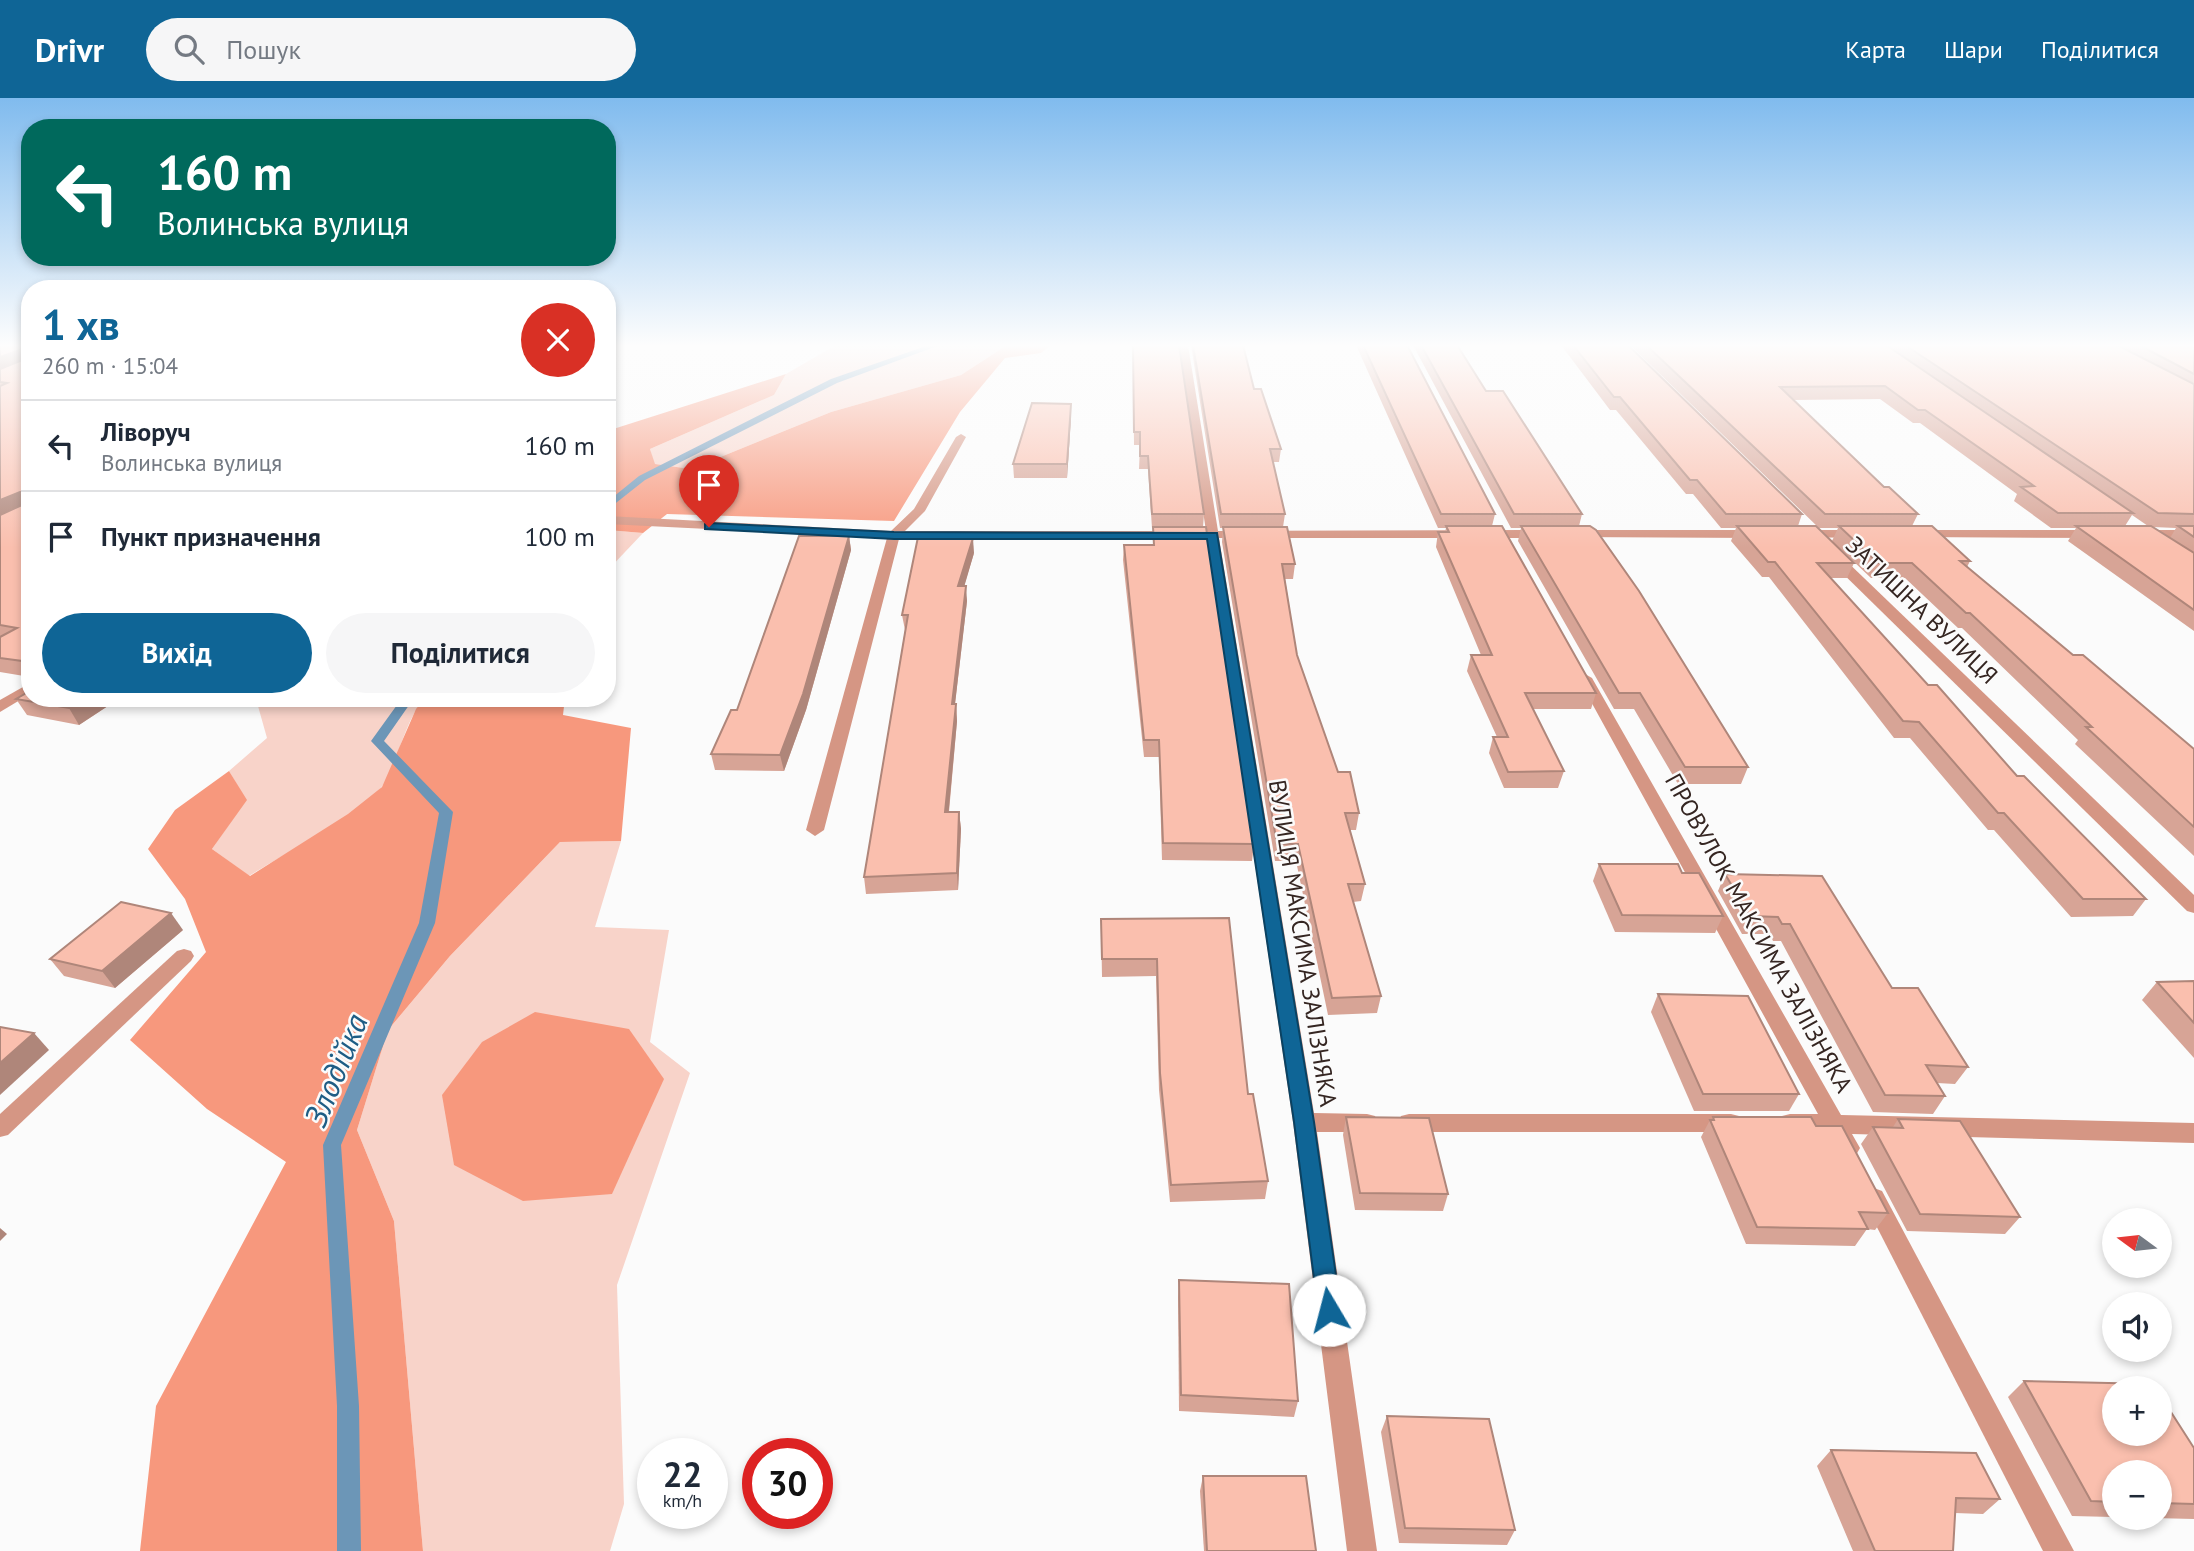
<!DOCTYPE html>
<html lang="uk">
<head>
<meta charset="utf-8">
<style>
  :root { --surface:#fff; --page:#f6f6f7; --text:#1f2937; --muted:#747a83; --line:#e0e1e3; --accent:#0f6596 }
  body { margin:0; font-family:"PT Sans",sans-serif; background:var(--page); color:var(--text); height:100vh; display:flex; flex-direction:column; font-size:26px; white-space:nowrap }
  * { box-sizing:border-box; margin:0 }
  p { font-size:23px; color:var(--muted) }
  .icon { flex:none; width:38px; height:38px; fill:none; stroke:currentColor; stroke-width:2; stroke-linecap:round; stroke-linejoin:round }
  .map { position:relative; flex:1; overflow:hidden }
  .details { position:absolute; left:21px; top:182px; width:595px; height:427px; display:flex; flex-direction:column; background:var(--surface); border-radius:28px; box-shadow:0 4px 10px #0003 }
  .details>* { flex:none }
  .guide { position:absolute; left:21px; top:21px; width:595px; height:147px; border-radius:28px; box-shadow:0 4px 10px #0003; background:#00695c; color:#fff; overflow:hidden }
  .needle { width:46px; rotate:285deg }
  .fabs { position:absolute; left:2102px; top:1110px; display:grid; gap:14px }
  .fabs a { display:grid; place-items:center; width:70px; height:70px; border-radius:50%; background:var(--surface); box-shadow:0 4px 10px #0003; font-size:35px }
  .speed { position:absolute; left:637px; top:1340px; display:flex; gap:14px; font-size:35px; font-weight:700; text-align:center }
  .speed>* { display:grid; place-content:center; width:91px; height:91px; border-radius:50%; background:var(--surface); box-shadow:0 4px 10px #0003; line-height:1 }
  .speed small { font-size:18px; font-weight:400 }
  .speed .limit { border:10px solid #d22; background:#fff; color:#111 }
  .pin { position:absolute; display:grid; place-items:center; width:60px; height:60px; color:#fff; margin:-72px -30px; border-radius:50% 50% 50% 0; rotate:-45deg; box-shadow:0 0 7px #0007 }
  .pin .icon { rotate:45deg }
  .me { position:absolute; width:77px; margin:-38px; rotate:352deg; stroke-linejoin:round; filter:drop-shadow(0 0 5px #0008) }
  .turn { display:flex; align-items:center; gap:24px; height:147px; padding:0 21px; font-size:32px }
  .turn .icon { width:91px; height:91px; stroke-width:2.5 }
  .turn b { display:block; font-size:49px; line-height:60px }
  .round { display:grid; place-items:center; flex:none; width:74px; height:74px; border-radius:37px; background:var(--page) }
  .headline { display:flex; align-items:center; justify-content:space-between; height:119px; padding:0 21px }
  h1 { font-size:42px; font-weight:600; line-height:52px; color:var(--accent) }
  .action { display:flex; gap:14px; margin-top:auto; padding:14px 21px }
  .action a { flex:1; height:80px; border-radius:42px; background:var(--accent); color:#fff; font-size:28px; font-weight:600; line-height:80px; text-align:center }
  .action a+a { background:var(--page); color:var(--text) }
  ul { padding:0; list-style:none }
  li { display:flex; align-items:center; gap:21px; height:91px; padding:0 21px; border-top:2px solid var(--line) }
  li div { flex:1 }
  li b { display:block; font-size:26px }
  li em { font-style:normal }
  header { display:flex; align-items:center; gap:42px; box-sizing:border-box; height:98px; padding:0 35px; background:var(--accent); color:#fff }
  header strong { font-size:33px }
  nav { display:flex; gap:38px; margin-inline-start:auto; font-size:24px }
  .search { width:490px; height:63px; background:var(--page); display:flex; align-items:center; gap:18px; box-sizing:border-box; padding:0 24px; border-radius:38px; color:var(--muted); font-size:26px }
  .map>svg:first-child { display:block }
  .green { fill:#f8d3c9 }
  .forest { fill:#f7987d }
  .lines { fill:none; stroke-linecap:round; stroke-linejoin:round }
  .stream { fill:#6c96b7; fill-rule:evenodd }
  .minor { fill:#d59684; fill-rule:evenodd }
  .wall { fill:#d7a496; fill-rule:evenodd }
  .shaded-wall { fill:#af867a }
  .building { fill:#fabfae; stroke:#af867a; stroke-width:2 }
  .route { fill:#0f6596; stroke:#0a4262; stroke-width:2 }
  .labels { text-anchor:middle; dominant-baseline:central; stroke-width:5; stroke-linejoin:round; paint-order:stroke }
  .street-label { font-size:24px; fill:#352622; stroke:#fbfbfb }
  .near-water-label { font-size:32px; font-style:italic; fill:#1e5d85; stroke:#fbfbfb }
</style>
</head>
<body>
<header>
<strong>Drivr</strong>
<div class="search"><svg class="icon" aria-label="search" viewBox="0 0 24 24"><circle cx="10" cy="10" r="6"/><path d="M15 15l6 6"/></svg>Пошук</div>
<nav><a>Карта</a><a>Шари</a><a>Поділитися</a></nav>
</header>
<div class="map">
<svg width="2194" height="1453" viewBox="0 0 2194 1453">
  <rect width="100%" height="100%" fill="#fbfbfb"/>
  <!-- green -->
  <g class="green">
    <polygon points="836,247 1007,247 961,277 831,314 691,371 654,366 650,351 774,297 786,276"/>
    <polygon points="607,432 643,435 607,473"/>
    <path d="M425 600C403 625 400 660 383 687 367 711 278 760 249 778L212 751 246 702 229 673 267 640 256 601Z"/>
    <polygon points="621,743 595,829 669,832 650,944 690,975 617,1187 624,1406 610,1453 423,1453 394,1123 357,1032 388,932 450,858 560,744"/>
  </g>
  <!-- forest -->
  <g class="forest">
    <polygon points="1007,247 1051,247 1041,255 1005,260 960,314 894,423 667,416 643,435 607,432 607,333 786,276 774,297 650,351 655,366 691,371 831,314 961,277"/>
    <polygon points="425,600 565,600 563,617 631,630 621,743 560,744 450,858 388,932 357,1032 394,1123 423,1453 140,1453 156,1308 286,1064 207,1011 130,942 206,854 185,801 148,751 175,712 229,673 247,702 212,751 250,778 348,716 382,689 416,611"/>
    <polygon points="535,914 629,931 664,981 612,1096 523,1103 454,1067 442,997 482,944"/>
  </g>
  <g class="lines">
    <!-- stream -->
    <g class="stream">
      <polygon points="929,247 940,247 837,285 645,382 607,412 607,404 639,378 831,281"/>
      <polygon points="402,600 414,600 384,643 453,714 435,825 341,1047 359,1308 361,1453 337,1453 337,1308 323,1047 419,825 439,715 371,643"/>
    </g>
    <!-- minor -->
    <g class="minor">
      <polygon points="1178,247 1188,247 1218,433 1543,432 1549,436 1543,440 1219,440 1314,1015 1367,1016 1375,1018 1378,1025 1375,1032 1367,1034 1317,1034 1377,1453 1347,1453 1293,1024 1207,440 899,441 824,732 815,738 806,732 887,440 607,426 607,418 891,433 914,411 956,339 961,336 966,339 925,413 905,433 1206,433"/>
      <polygon points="1575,432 1757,432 1763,436 1757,440 1571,439 1569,436"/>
      <polygon points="1802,432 1858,432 1864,436 1858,440 1798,439 1796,436"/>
      <polygon points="1918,432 2096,432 2102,436 2096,440 1914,439 1912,436"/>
      <polygon points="2142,432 2194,432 2194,440 2138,439 2136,436"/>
      <polygon points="1834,455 1839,456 2194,797 2194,815 2187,813 1829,462 1829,456"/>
      <polygon points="1585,576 1592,580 1841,1017 2194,1025 2194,1045 1852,1036 1860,1050 1856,1057 1848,1060 1840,1057 1828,1035 1782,1032 1779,1025 1782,1018 1790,1016 1818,1016 1578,580"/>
      <polygon points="30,585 30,596 0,614 0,602"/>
      <polygon points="184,851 191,853 194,858 191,863 8,1037 0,1039 0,1016 177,853"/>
      <polygon points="1409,1016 1731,1016 1739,1018 1742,1025 1739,1032 1731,1034 1409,1034 1401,1032 1398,1025 1401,1018"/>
      <polygon points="1874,1090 1882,1093 2074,1453 2043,1453 1862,1100 1866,1093"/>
    </g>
  </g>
  <!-- wall -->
  <g class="wall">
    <polygon points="0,247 30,247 30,579 0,574"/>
    <polygon points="1133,247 1204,416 1203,429 1254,746 1252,763 1162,762 1159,659 1144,659 1123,462 1124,447 1153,447 1153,430 1152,430 1148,371 1139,371 1140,347 1134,347"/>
    <polygon points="1191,247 1243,247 1254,291 1281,351 1279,364 1273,364 1285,416 1283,429 1295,466 1293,481 1285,481 1297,557 1338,674 1359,715 1356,732 1350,732 1365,786 1361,803 1353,804 1381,898 1377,915 1328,917 1296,763 1275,763 1222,444 1223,430 1220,430"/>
    <polygon points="1356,247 1407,247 1495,416 1492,428 1596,595 1591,611 1533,611 1564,673 1558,690 1504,690 1489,655 1493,639 1497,639 1467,573 1471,557 1481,557 1436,449 1438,434 1445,434 1446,430 1438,430"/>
    <polygon points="1413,247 1457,247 1486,293 1582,416 1579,428 1748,669 1741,686 1678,686 1634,611 1614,611 1518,443 1521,430 1511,430"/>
    <polygon points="1561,247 1628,247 1802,416 1798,428 1854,465 1847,480 1831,480 1928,587 2017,678 2146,801 2133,818 2071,819 1994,732 1988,732 1910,640 1894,640 1769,479 1762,479 1731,443 1736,430 1721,430 1693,396 1686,396 1616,312 1610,312"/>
    <path d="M1630 247H2194V533L2068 443 2076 430H2051L2014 403 2017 396 1920 325H1913L1880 301 1793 302 1884 389 1918 416 1912 428 1970 463 1967 469 2073 557 2194 651V758L2075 646 2078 642 1962 530H1958L1905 480H1871L1832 443 1838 430H1819ZM2132 417 2148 428H2125ZM2153 429 2176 430 2170 440Z"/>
    <polygon points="1071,319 1067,380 1014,380 1013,366"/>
    <polygon points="849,438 851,452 806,612 784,673 715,672 711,656 737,612"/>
    <polygon points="974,455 964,488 967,503 955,606 956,606 957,623 949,714 959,714 961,731 958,792 866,796 864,779 905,532 902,517"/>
    <polygon points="120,600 79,627 27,617 16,601"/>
    <polygon points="1599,766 1682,775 1723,818 1715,835 1615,834 1593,783"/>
    <polygon points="1725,776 1892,890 1968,969 1955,986 1937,985 1945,998 1933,1016 1873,1014 1781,843 1773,843 1770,836 1742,836 1718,793"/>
    <polygon points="1229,820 1248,996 1268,1083 1265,1101 1170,1104 1159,992 1156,878 1102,879 1101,821"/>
    <polygon points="183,832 115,890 64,878 50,861"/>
    <polygon points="2194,883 2194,960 2142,902 2157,884"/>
    <polygon points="1658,896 1799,996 1789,1013 1694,1013 1651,914"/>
    <polygon points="1346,1019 1448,1096 1443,1113 1355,1112 1343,1037"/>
    <polygon points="1713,1019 1816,1028 1888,1115 1875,1132 1867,1131 1855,1148 1746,1146 1701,1039 1710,1022 1712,1022"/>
    <polygon points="1898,1021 2020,1119 2005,1136 1907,1133 1861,1046 1873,1029 1893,1029"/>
    <polygon points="1179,1182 1298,1303 1294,1319 1179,1313 1178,1199"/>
    <path d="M2024 1283 2194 1350V1421L2072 1418 2008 1299ZM2114 1374H2160V1419H2114Z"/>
    <polygon points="1387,1318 1515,1432 1507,1447 1399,1445 1381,1334"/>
    <polygon points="1831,1352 2000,1401 1983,1416 1955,1415 1953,1453 1853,1453 1817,1368"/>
    <polygon points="1203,1378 1316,1453 1204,1453 1200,1393"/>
  </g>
  <!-- shaded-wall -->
  <g class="shaded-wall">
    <polygon points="22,251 29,264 0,274 0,259"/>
    <polygon points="1071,306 1071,319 1067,380 1067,366"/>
    <polygon points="20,394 29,408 0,420 0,402"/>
    <polygon points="849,438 851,452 806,612 784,673 780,657"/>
    <polygon points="973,440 974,455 960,503 958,488"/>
    <polygon points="966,488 967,503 953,623 952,606"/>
    <polygon points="85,600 120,600 79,627 69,610"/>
    <polygon points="956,606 957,623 947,731 945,714"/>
    <polygon points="959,714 961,731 958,792 957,775"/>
    <polygon points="171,815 183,832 115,890 102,873"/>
    <polygon points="34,935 49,952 0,997 0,965"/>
    <polygon points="0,1130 7,1136 0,1143"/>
  </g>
  <!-- building -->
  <g class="building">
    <polygon points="0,247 30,247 30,564 0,560 0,539 17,530 0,527 0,417 22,407 24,394 20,394 0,402 0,288 7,285 0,284 0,271 25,261 26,254 22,251 0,259"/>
    <polygon points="1133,247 1179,247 1204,416 1152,416 1148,358 1140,358 1140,334 1134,334"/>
    <polygon points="1193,247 1243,247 1254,291 1261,291 1281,351 1270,351 1285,416 1221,416"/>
    <polygon points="1363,247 1407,247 1495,416 1441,416"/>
    <polygon points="1421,247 1457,247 1486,293 1503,293 1582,416 1514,416"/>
    <polygon points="1573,247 1628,247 1802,416 1726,416 1697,382 1690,382 1620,299 1614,299"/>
    <polygon points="1646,247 1886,247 2133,415 2058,415 2021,389 2034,388 1925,312 1918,312 1885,288 1780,289 1884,389 1889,389 1918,416 1825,416"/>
    <polygon points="1905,247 2117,247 2194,286 2194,416 2158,415"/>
    <polygon points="2139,247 2194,247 2194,276"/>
    <polygon points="1032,305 1071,306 1067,366 1013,366"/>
    <polygon points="1446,428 1502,428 1596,595 1525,595 1564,673 1508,674 1493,639 1508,639 1471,557 1492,557 1438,434 1449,434"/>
    <polygon points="1521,428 1590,428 1596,432 1639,493 1748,669 1685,669 1640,595 1619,595"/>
    <polygon points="1737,428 1816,428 1854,465 1817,465 1928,587 1937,587 2017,678 2024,678 2146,801 2083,801 2004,715 1998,715 1919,624 1903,623 1775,464 1768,464"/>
    <polygon points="1839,428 1932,428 1970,463 1960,463 2073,557 2083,557 2194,651 2194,729 2086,629 2092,629 1970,515 1966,515 1912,465 1878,465"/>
    <polygon points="2076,428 2151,428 2194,455 2194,512"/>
    <polygon points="2178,428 2194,428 2194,439"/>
    <polygon points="1153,429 1206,429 1254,746 1163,745 1159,642 1144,642 1124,447 1154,447"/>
    <polygon points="1223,429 1287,429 1295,466 1282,466 1297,557 1338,674 1350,674 1359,715 1345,715 1365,786 1348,786 1381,898 1332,900 1298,746 1277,746"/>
    <polygon points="799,438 849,438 803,596 780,657 711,656 731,612 737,612"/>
    <polygon points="918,439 973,440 958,488 966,488 952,606 956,606 945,714 959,714 957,775 864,779 908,517 902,517"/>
    <polygon points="30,593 30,600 85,600 69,610 16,601"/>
    <polygon points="1599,766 1678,766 1682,775 1699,775 1723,818 1622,817"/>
    <polygon points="1725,776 1822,778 1892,890 1918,890 1968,969 1926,967 1945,998 1885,997 1790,826 1782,826 1778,819 1750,818"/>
    <polygon points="121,804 171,815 102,873 50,861"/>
    <polygon points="1229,820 1248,996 1253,996 1268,1083 1171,1087 1160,975 1157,861 1102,861 1101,821"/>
    <polygon points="2194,883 2194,925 2157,884"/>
    <polygon points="1658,896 1748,898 1799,996 1703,996"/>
    <polygon points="0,929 34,935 0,965"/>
    <polygon points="1346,1019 1429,1020 1448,1096 1360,1095"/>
    <polygon points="1713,1019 1811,1019 1816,1028 1842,1028 1888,1115 1859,1114 1868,1131 1757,1129 1710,1022 1714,1022"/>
    <polygon points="1898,1021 1960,1023 2020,1119 1920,1116 1873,1029 1903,1030"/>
    <polygon points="1179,1182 1289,1186 1298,1303 1181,1297"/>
    <polygon points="2024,1283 2152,1286 2155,1290 2114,1290 2114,1335 2160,1335 2160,1297 2194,1350 2194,1406 2160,1405 2160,1374 2114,1374 2114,1404 2091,1403"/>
    <polygon points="1387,1318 1489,1321 1515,1432 1405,1430"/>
    <polygon points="1831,1352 1976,1355 2000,1401 1956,1400 1953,1453 1875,1453"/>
    <polygon points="1203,1378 1306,1378 1316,1453 1207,1453"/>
  </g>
  <!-- sky -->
  <linearGradient id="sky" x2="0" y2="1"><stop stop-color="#80bbee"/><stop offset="0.55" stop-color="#fdfdfd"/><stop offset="1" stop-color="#fdfdfd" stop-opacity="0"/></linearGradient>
  <rect width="2194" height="450" fill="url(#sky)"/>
  <!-- route -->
  <polygon class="route" points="709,425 894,434 1217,435 1314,1024 1341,1212 1338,1220 1329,1223 1321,1220 1318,1212 1294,1024 1207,441 894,441 705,431 705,426"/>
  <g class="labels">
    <!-- street labels -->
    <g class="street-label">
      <text transform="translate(1922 512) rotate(44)">ЗАТИШНА ВУЛИЦЯ</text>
      <text transform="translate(1759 835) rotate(61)">ПРОВУЛОК МАКСИМА ЗАЛІЗНЯКА</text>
      <text transform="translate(1303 845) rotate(81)">ВУЛИЦЯ МАКСИМА ЗАЛІЗНЯКА</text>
    </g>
    <!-- near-water labels -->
    <g class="near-water-label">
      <text transform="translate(335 972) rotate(-68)">Злодійка</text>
    </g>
  </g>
</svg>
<div class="fabs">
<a><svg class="needle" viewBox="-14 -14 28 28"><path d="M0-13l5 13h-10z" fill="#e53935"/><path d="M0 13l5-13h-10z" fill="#747a83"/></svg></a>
<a><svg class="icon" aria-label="sound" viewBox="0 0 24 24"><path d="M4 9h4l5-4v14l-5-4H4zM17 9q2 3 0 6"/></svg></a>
<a>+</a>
<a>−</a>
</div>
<div class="speed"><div>22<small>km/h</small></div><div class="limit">30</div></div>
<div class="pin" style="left:709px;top:429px;background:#d93025"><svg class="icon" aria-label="arrive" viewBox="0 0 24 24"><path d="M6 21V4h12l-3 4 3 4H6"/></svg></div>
<svg class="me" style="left:1329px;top:1212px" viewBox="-20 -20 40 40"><circle r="19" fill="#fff"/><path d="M0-13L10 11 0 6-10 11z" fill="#0f6596"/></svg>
<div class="guide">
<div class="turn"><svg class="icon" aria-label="left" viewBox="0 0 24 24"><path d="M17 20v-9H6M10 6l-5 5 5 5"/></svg><div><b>160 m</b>Волинська вулиця</div></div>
</div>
<section class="details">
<div class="headline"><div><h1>1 хв</h1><p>260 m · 15:04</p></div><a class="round" style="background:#d93025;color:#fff"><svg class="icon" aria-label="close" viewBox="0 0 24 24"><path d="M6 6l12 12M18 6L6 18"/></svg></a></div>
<ul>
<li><svg class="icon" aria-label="left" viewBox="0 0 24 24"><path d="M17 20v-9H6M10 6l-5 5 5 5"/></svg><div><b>Ліворуч</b><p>Волинська вулиця</p></div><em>160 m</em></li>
<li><svg class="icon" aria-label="arrive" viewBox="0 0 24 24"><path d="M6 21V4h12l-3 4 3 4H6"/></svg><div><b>Пункт призначення</b></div><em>100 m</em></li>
</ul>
<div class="action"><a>Вихід</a><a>Поділитися</a></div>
</section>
</div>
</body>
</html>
